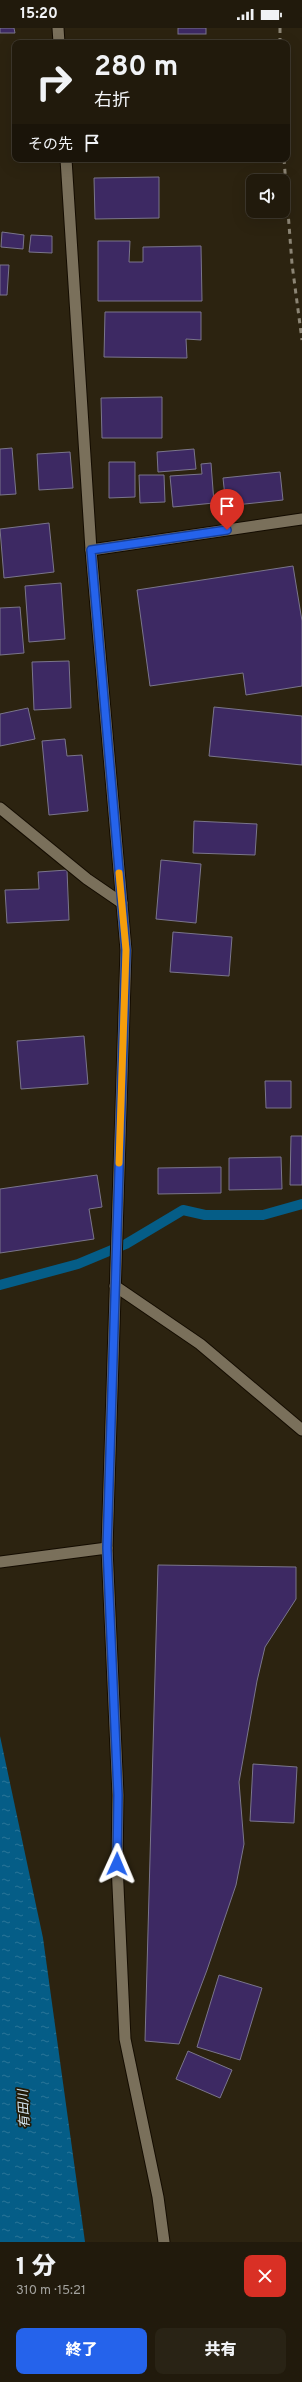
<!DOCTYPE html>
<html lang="ja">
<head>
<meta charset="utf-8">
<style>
  :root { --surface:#211a0c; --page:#292315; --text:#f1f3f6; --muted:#a2a19d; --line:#3e382d; --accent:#2563eb }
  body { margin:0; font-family:Overpass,"Noto Sans JP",sans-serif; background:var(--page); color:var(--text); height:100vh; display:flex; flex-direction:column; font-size:15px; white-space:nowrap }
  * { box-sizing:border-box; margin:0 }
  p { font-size:13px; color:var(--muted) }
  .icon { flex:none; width:22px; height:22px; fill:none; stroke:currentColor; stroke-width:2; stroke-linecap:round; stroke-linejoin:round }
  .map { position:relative; height:2214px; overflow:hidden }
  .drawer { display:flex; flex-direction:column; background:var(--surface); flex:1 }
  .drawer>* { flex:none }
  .hud { position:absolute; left:12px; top:12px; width:278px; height:122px; border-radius:8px; box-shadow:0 4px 16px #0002,0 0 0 1px var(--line); background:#211a0c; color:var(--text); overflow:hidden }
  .fabs { position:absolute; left:246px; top:146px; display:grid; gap:8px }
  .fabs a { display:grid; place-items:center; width:44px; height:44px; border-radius:8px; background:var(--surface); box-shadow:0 4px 16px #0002,0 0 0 1px var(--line); font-size:20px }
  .pin { position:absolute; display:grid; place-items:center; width:34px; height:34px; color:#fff; margin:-41px -17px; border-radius:50% 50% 50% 0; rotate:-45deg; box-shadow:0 0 4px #0007 }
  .pin .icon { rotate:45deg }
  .me { position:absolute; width:44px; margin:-22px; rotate:1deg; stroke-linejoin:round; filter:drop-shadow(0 0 3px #0008) }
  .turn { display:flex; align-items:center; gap:14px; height:84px; padding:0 16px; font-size:18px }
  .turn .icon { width:52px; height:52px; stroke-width:2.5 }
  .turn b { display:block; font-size:28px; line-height:34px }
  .then { display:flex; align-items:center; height:38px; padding:0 16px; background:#0003; gap:8px; font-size:15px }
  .round { display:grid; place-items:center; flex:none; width:42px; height:42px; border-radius:8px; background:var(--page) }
  .head { display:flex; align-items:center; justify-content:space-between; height:68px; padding:0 16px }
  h1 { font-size:24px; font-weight:800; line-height:30px }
  .action { display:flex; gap:8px; margin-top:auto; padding:8px 16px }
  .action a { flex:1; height:46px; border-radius:8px; background:var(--accent); color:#fff; font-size:16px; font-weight:800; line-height:46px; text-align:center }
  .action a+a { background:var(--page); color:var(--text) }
  .status { display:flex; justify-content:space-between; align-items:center; height:28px; padding:0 20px; background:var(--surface); direction:ltr }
  .status svg { height:11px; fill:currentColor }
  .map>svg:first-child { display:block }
  .water { fill:url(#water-ripples) }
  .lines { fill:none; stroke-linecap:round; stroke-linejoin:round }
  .stream { stroke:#055d87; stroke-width:10 }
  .building { fill:#3d2963; stroke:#7a758b }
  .minor-casing { stroke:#140c00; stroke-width:13 }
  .minor { stroke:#7a705b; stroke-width:11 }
  .rail { stroke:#8c8575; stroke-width:3; stroke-dasharray:5 5; stroke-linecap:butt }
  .route-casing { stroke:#184099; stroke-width:10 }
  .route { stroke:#2563eb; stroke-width:7 }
  .slow { stroke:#f59e0b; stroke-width:7 }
  .labels { text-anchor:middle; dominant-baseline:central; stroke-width:3.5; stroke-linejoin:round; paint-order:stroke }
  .water-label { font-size:13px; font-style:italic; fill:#d2e4f0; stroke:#221a07 }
</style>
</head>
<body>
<div class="status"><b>15:20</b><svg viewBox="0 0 49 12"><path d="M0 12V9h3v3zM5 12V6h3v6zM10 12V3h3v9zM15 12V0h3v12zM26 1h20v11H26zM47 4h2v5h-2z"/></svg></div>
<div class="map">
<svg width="302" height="2214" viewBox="0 0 302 2214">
  <defs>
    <pattern id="water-ripples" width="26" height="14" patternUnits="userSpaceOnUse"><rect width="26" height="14" fill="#055d87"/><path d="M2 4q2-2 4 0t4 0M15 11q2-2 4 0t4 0" fill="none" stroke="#2a7598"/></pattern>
  </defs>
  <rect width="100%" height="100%" fill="#2c2310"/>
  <!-- water -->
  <polygon class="water" points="0,1708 43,1910 85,2214 0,2214"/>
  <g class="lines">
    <!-- stream -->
    <polyline class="stream" points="0,1257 78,1236 126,1216 183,1182 205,1187 263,1187 302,1176"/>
  </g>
  <!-- building -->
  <g class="building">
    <polygon points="0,0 14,0 15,5 0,5"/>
    <rect x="178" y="0" width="28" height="6"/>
    <polygon points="159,149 159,190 95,191 94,150"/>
    <polygon points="2,204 24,207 23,221 1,219"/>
    <polygon points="31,207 52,208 52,225 29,224"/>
    <polygon points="98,213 130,213 129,234 143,234 143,219 201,218 202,273 98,273"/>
    <polygon points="0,237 9,237 7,267 0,267"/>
    <polygon points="105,284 201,284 201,312 186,311 187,330 104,329"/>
    <polygon points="162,369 162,410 102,410 101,370"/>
    <polygon points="12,420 16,466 0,467 0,421"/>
    <polygon points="194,421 196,441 158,444 157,424"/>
    <polygon points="70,424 73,460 39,462 37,426"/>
    <polygon points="109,434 135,434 135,469 109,470"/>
    <polygon points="211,435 214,475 173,479 170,448 202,446 201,436"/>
    <polygon points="280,444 283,472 226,478 223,450"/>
    <polygon points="139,447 164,447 165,474 140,475"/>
    <polygon points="49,495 54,544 4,550 0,501"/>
    <polygon points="293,538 302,593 302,658 246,667 243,645 150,658 137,562"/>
    <polygon points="61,555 65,611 29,614 25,558"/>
    <polygon points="20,579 24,625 0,627 0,580"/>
    <polygon points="69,633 71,680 34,682 32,634"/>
    <polygon points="214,679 302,688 302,737 209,728"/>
    <polygon points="28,680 35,711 0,718 0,686"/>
    <polygon points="65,711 67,728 82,727 88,783 49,787 42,713"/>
    <polygon points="194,793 257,796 255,827 193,825"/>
    <polygon points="161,832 201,836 196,895 156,891"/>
    <polygon points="67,842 69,892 7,895 5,862 39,861 38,844"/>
    <polygon points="173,904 232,909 229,948 170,944"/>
    <polygon points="84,1008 88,1056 21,1061 17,1013"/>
    <polygon points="265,1053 291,1053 291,1080 266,1080"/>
    <polygon points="291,1108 302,1108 302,1157 290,1157"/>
    <polygon points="281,1129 282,1161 229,1162 229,1130"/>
    <polygon points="221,1139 221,1165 158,1166 158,1140"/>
    <polygon points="97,1147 102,1179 89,1181 94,1211 0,1225 0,1161"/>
    <polygon points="158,1537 296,1539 296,1571 265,1619 257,1653 239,1754 244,1816 236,1857 207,1942 179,2016 145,2013"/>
    <polygon points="253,1736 297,1739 294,1795 250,1793"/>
    <polygon points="219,1947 262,1960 240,2032 197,2019"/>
    <polygon points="188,2023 232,2042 220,2070 176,2051"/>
  </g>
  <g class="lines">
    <!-- minor casing -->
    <g class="minor-casing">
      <g id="minor">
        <polyline points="58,0 59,15"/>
        <polyline points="66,131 91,522 126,922 107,1520 118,1767 117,1836 125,2011 158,2169 164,2214"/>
        <polyline points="91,522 302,491"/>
        <polyline points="0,780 87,851 122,875"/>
        <polyline points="115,1258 200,1316 302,1402"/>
        <polyline points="0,1534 107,1520"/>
      </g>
    </g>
    <!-- minor -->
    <use href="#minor" class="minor"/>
    <!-- rail -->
    <g class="rail">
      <polyline points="280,15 280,0"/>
      <polyline points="284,131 292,236 302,312"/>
    </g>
  </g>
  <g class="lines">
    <!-- route casing -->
    <g class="route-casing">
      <polyline id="route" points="117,1836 118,1767 107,1520 126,922 91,522 227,502"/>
    </g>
    <!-- route -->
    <use href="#route" class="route"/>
    <!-- slow -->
    <polyline class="slow" points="119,845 126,922 119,1135"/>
  </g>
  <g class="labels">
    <!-- water labels -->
    <g class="water-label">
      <text transform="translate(25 2081) rotate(-93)">有田川</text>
    </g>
  </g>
</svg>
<div class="fabs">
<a><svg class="icon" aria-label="sound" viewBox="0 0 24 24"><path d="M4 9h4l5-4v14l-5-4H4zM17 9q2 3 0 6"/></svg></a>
</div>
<div class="pin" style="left:227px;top:502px;background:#d93025"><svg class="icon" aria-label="arrive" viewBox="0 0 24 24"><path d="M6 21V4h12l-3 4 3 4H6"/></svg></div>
<svg class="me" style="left:117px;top:1836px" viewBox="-20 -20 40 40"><path d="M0-17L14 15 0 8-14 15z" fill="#2563eb" stroke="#fff" stroke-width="4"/></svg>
<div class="hud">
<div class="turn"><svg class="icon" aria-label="right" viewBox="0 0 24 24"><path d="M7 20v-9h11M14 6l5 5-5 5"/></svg><div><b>280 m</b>右折</div></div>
<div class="then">その先<svg class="icon" aria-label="arrive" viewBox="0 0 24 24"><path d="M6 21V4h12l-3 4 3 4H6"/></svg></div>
</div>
</div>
<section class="drawer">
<div class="head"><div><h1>1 分</h1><p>310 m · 15:21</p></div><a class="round" style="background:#d93025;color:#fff"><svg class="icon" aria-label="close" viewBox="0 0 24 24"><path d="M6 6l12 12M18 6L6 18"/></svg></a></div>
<div class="action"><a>終了</a><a>共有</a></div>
</section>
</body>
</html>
